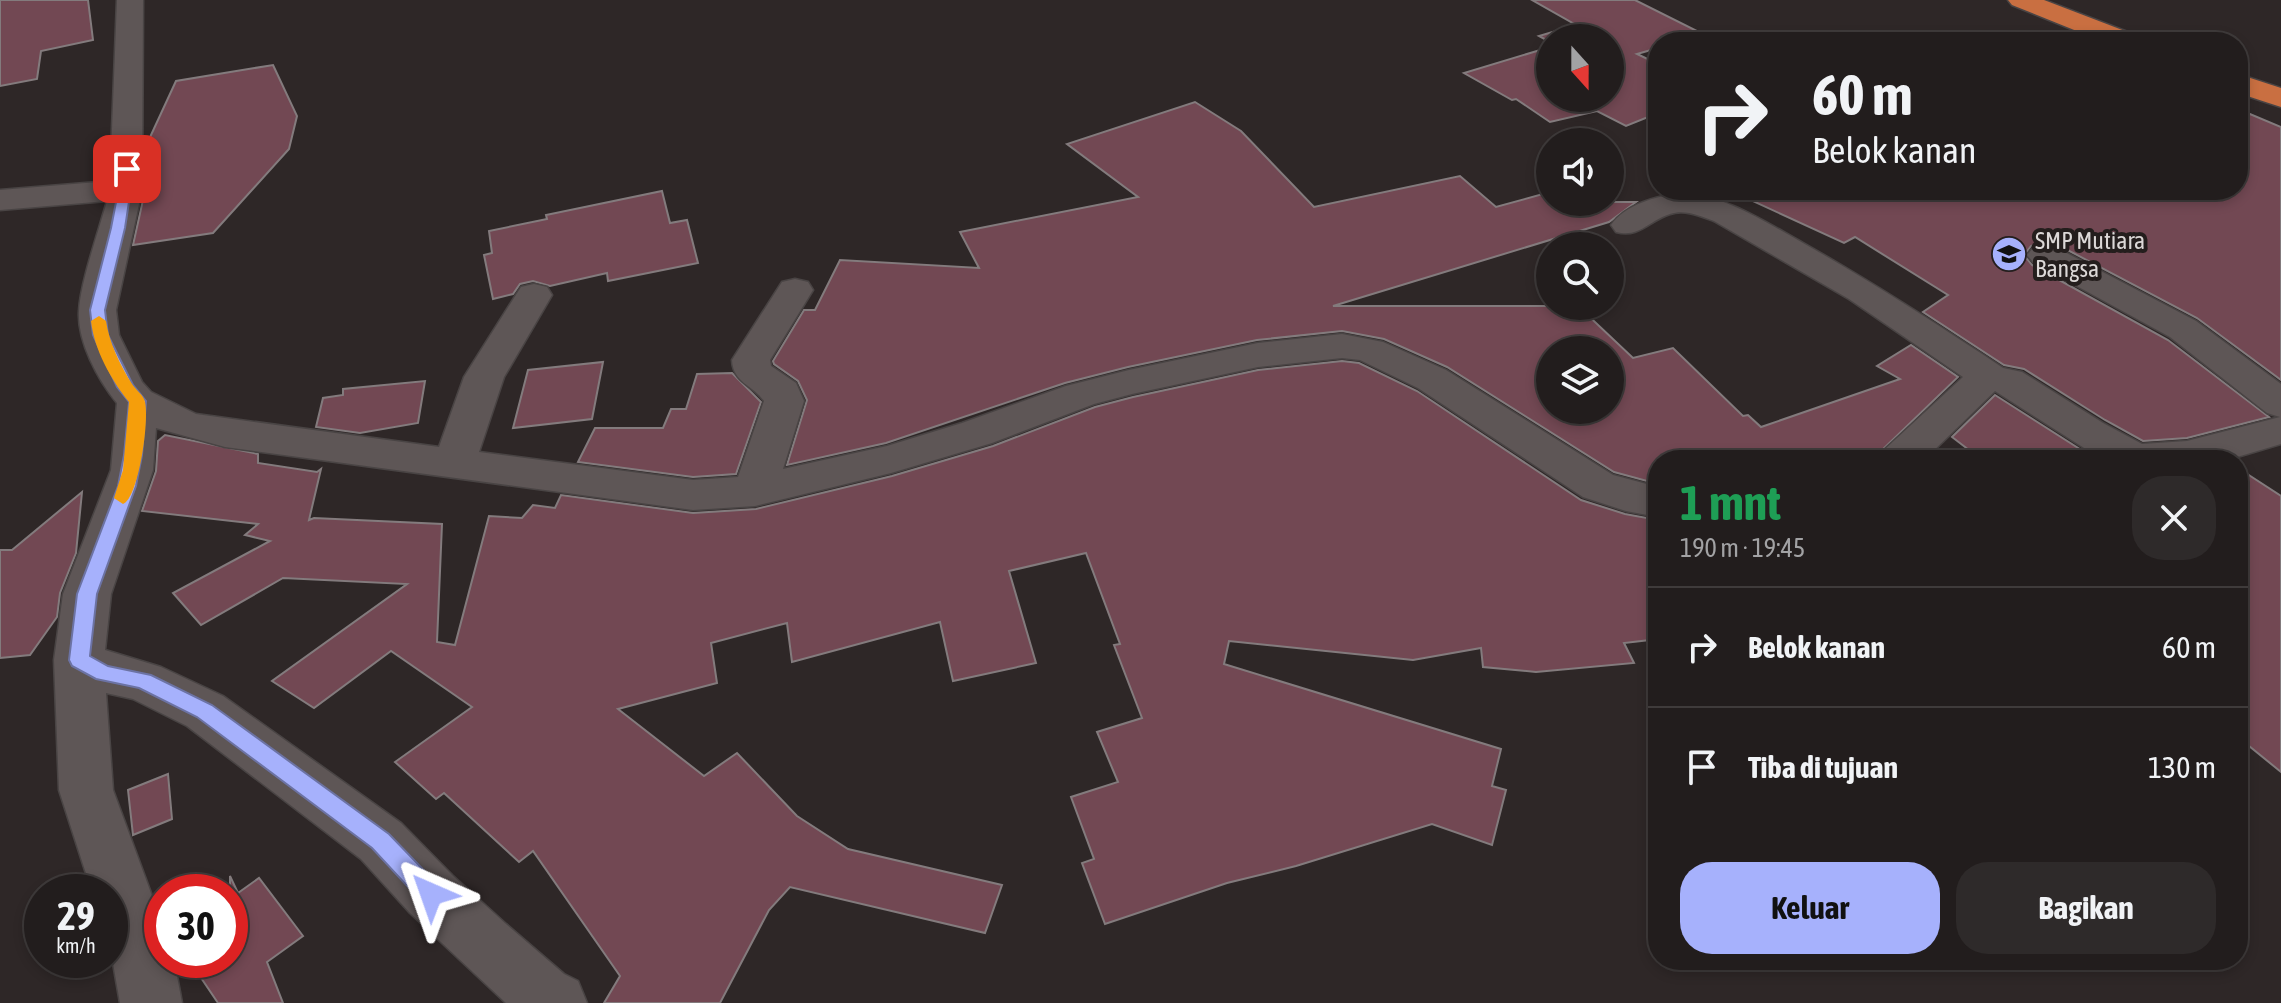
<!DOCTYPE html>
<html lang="id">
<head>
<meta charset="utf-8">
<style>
  :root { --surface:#221d1d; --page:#2e2a2a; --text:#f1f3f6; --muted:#a2a2a4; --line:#3f3b3b; --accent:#a6b1fc }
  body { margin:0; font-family:"Asap Condensed",sans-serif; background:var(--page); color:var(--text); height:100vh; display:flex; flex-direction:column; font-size:30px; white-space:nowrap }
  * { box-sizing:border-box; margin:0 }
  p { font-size:26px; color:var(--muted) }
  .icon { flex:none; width:44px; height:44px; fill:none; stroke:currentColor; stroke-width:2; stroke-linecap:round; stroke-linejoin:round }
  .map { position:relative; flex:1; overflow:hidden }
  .drawer { position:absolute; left:1648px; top:450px; width:600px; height:520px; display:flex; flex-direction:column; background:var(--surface); border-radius:32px; box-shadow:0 4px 12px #0003,0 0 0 2px var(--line) }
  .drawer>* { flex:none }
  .top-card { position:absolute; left:1648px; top:32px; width:600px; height:168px; border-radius:32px; box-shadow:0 4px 12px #0003,0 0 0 2px var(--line); background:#221d1d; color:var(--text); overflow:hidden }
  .needle { width:52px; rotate:159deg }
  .controls { position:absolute; left:1536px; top:24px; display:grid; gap:16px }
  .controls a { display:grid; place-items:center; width:88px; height:88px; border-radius:50%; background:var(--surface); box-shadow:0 4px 12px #0003,0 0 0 2px var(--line); font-size:40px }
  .speed { position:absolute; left:24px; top:874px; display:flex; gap:16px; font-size:40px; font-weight:700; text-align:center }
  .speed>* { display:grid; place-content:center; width:104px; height:104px; border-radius:50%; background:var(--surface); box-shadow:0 4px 12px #0003,0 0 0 2px var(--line); line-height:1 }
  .speed small { font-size:20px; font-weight:400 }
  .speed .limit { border:12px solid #d22; background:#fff; color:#111 }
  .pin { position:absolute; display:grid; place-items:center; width:68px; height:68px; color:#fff; margin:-34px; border-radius:16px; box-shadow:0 4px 12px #0006 }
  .me { position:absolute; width:88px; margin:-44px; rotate:317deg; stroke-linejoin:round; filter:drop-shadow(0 0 6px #0008) }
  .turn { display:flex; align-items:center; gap:28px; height:168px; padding:0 32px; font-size:36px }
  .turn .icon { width:104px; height:104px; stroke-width:2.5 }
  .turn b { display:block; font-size:56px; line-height:68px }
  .round { display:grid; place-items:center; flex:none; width:84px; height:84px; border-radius:32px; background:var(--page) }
  .headline { display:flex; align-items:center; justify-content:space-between; height:136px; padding:0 32px }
  h1 { font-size:48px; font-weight:700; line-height:60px; color:#1e9e55 }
  .button { display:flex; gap:16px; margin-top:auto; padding:16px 32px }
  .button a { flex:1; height:92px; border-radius:32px; background:var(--accent); color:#111; font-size:32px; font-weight:700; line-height:92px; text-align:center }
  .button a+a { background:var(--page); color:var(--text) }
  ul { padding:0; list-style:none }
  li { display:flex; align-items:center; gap:24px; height:120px; padding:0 32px; border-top:2px solid var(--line) }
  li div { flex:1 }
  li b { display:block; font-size:30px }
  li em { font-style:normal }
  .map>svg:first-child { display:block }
  .building { fill:#724853; stroke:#837b7d; stroke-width:2; fill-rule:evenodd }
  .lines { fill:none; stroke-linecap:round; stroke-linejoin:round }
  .minor-casing { stroke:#494444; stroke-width:3 }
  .highway-casing { stroke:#494444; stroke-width:3 }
  .minor { fill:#5e5656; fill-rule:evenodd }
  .highway { fill:#c96f41; fill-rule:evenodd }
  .route { fill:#a6b1fc; stroke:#6c73a4; stroke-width:2 }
  .slow { fill:#f59e0b }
  .labels { text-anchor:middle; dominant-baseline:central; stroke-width:8; stroke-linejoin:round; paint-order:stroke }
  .far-poi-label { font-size:24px; fill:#dcd8d7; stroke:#241e1d; text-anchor:start }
</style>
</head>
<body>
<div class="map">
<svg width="2281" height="1003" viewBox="0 0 2281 1003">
  <rect width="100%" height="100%" fill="#2e2727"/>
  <!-- building -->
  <g class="building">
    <polygon points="0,0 88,0 93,40 41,51 37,79 0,86"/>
    <polygon points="1532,0 1635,0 1703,34 1677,42 1658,42 1658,48 1637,54 1658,64 1658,113 1626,126 1597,111 1550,122 1516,99 1512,100 1464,73 1550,47 1550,98 1610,98 1610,38 1550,38 1550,42 1539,36 1576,25"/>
    <polygon points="273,65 297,116 289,149 213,233 133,245 145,191 145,148 176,81"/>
    <path d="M1195 102 1241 131 1314 207 1460 176 1496 207 1550 192V202H1636L1609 222 1333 306H1578L1633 358 1673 348 1743 416 1748 415 1761 427 1900 379 1877 366 1911 345 1958 377 1877 455 1865 460H1658V484L1614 472 1447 367 1384 339 1342 331 1257 340 1128 367 1065 383 886 443 787 465 807 400 798 381 774 364 773 361 804 310H815L840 260 979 268 960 232 1138 197 1067 144ZM1550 350H1610V410H1550Z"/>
    <polygon points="2238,109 2281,127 2281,380 2197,318 2058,245 2044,241 2031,246 2024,255 2032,265 2168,340 2269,417 2187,438 2143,441 2105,420 2024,369 2004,365 1923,312 1948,295 1855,237 1844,243 1729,190 2238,190"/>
    <polygon points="662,191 670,223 687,220 698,263 608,281 607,273 550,286 533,281 520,284 513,294 493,299 484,255 492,253 489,231 547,219 546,215"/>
    <polygon points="1342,361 1359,363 1417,391 1581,500 1625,514 1658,520 1658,639 1624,643 1634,663 1536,672 1483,667 1481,648 1413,660 1229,641 1224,664 1501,749 1492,786 1506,790 1492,845 1432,824 1296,866 1227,883 1105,924 1082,863 1094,859 1071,797 1118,782 1097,732 1142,718 1114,645 1120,644 1086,553 1009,571 1036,663 953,681 940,622 792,662 787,623 711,643 717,683 618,709 704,776 737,753 797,816 848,849 1002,885 985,933 790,887 769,910 720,1003 604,1003 620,976 533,851 519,862 444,793 436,799 395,762 472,707 391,651 314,708 272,681 407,584 283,578 201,625 173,593 270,541 245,535 258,524 142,511 156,471 158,441 165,435 258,454 258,463 317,472 321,469 309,520 314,518 442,524 437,642 455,645 489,516 522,518 533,505 555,508 561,495 693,513 756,509 892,476 993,446 1095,407 1133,397 1258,370"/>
    <polygon points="603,362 592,419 513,428 528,370"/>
    <polygon points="732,373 761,402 736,474 693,477 578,462 595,428 663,428 671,409 686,409 697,374"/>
    <polygon points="425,381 418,423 360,433 316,427 323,398 343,395 343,389"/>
    <polygon points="1995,395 2097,460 1982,460 1952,437"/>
    <polygon points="2238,468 2281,496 2281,772 2238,737"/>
    <polygon points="82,492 76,553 60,593 57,617 30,655 0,658 0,550 12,550"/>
    <polygon points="168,774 172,819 133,835 128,790"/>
    <polygon points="230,876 238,893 259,878 303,936 267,962 283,1003 218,1003 189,960 230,960"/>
  </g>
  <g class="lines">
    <!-- minor casing -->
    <g class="minor-casing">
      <g id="minor">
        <path d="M117 0H143L142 190 116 310 119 335 142 382 151 392 196 414 439 447 464 377 521 287 534 284 547 287 552 295 504 377 479 452 693 480 738 477 764 401C753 385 733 383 732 360L782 282 795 279 808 282 813 290 770 360 771 366 796 383 804 401 783 469 887 446 962 423 1066 386 1129 370 1258 343 1342 334 1383 342 1446 370 1613 475 1658 487V517L1626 511 1583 497 1418 388 1360 360 1342 358 1258 367 1132 394 1094 404 992 443 891 473 755 506 693 510 225 447 156 428 153 470 111 594 105 650 161 667 223 696 401 823 452 875 506 924 564 974 578 981 587 1003H506L410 913 361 859 187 726 133 699 106 693 113 790 162 923V960H174L182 1003H120L110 946V892H92L59 790 54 660 63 594 111 470 117 403C98 380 77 341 79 311 80 284 99 230 107 201L0 210V190L110 181Z"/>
        <path d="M1679 193C1726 195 1763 221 1803 243 1872 282 1937 324 2003 368L2022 372 2103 423 2142 444 2187 441 2280 417 2267 413 2170 337 2033 262 2027 255 2033 248 2045 244 2057 248 2196 321 2281 384V444L2227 460H2103L1995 391 1924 460H1878L1884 450 1963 377 1849 299 1714 221C1700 216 1685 209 1670 214 1648 221 1640 238 1616 232L1611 225C1626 204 1655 197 1679 193Z"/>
      </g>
    </g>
    <!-- highway casing -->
    <g class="highway-casing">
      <g id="highway">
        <polygon points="2008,0 2044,0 2138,36 2142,42 2104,42 2012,5"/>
        <polygon points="2238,74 2281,88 2281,107 2238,93"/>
      </g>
    </g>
    <!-- minor -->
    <use href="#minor" class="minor"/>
    <!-- highway -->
    <use href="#highway" class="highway"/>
  </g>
  <!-- route -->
  <polygon class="route" points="123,166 134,169 125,228 105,310 108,335 133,385 146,401 142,455 136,486 97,594 90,656 108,666 151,675 212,705 389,834 440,887 443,894 440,902 431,905 422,902 372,848 197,717 139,688 96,679 72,666 69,660 77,594 118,486 124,455 129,402 117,387 93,335 90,310 111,228"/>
  <!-- slow -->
  <path class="slow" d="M99 316 106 321C109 342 120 365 132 384 135 389 141 393 144 399 151 413 139 499 123 504L114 498 123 470 129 402C111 380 94 349 91 321Z"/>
  <!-- icons -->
  <defs>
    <g id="school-disc" transform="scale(1.8)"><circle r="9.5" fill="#a6b1fc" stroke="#241e1d"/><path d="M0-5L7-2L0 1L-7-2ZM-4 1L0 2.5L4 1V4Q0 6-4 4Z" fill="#111"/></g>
  </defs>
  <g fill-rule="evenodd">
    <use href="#school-disc" x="2009" y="254"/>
  </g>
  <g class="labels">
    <!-- far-poi labels -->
    <g class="far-poi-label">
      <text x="2035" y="240">SMP Mutiara<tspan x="2035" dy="28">Bangsa</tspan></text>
    </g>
  </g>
</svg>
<div class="controls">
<a><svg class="needle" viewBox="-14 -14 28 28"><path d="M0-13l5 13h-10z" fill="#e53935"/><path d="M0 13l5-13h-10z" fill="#a2a2a4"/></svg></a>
<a><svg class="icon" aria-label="sound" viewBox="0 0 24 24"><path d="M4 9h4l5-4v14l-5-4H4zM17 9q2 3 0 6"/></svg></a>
<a><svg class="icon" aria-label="search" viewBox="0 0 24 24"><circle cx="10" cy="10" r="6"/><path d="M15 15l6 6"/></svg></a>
<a><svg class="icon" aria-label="layers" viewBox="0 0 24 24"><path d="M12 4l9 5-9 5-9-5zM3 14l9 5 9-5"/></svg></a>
</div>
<div class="speed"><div>29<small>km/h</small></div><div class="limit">30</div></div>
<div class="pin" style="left:127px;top:169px;background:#d93025"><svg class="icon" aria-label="arrive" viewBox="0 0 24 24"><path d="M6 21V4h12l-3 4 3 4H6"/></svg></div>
<svg class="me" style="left:431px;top:894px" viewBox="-20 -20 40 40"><path d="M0-17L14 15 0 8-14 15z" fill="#a6b1fc" stroke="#fff" stroke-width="4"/></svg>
<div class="top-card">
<div class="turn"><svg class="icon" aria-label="right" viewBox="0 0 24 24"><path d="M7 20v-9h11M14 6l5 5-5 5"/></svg><div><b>60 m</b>Belok kanan</div></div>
</div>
<section class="drawer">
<div class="headline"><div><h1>1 mnt</h1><p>190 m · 19:45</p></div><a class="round"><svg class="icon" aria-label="close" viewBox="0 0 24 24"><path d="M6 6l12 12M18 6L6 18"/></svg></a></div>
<ul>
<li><svg class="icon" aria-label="right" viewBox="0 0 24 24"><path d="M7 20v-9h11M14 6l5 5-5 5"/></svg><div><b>Belok kanan</b></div><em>60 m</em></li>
<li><svg class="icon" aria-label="arrive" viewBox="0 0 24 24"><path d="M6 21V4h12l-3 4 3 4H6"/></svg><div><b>Tiba di tujuan</b></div><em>130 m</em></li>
</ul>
<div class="button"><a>Keluar</a><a>Bagikan</a></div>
</section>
</div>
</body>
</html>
